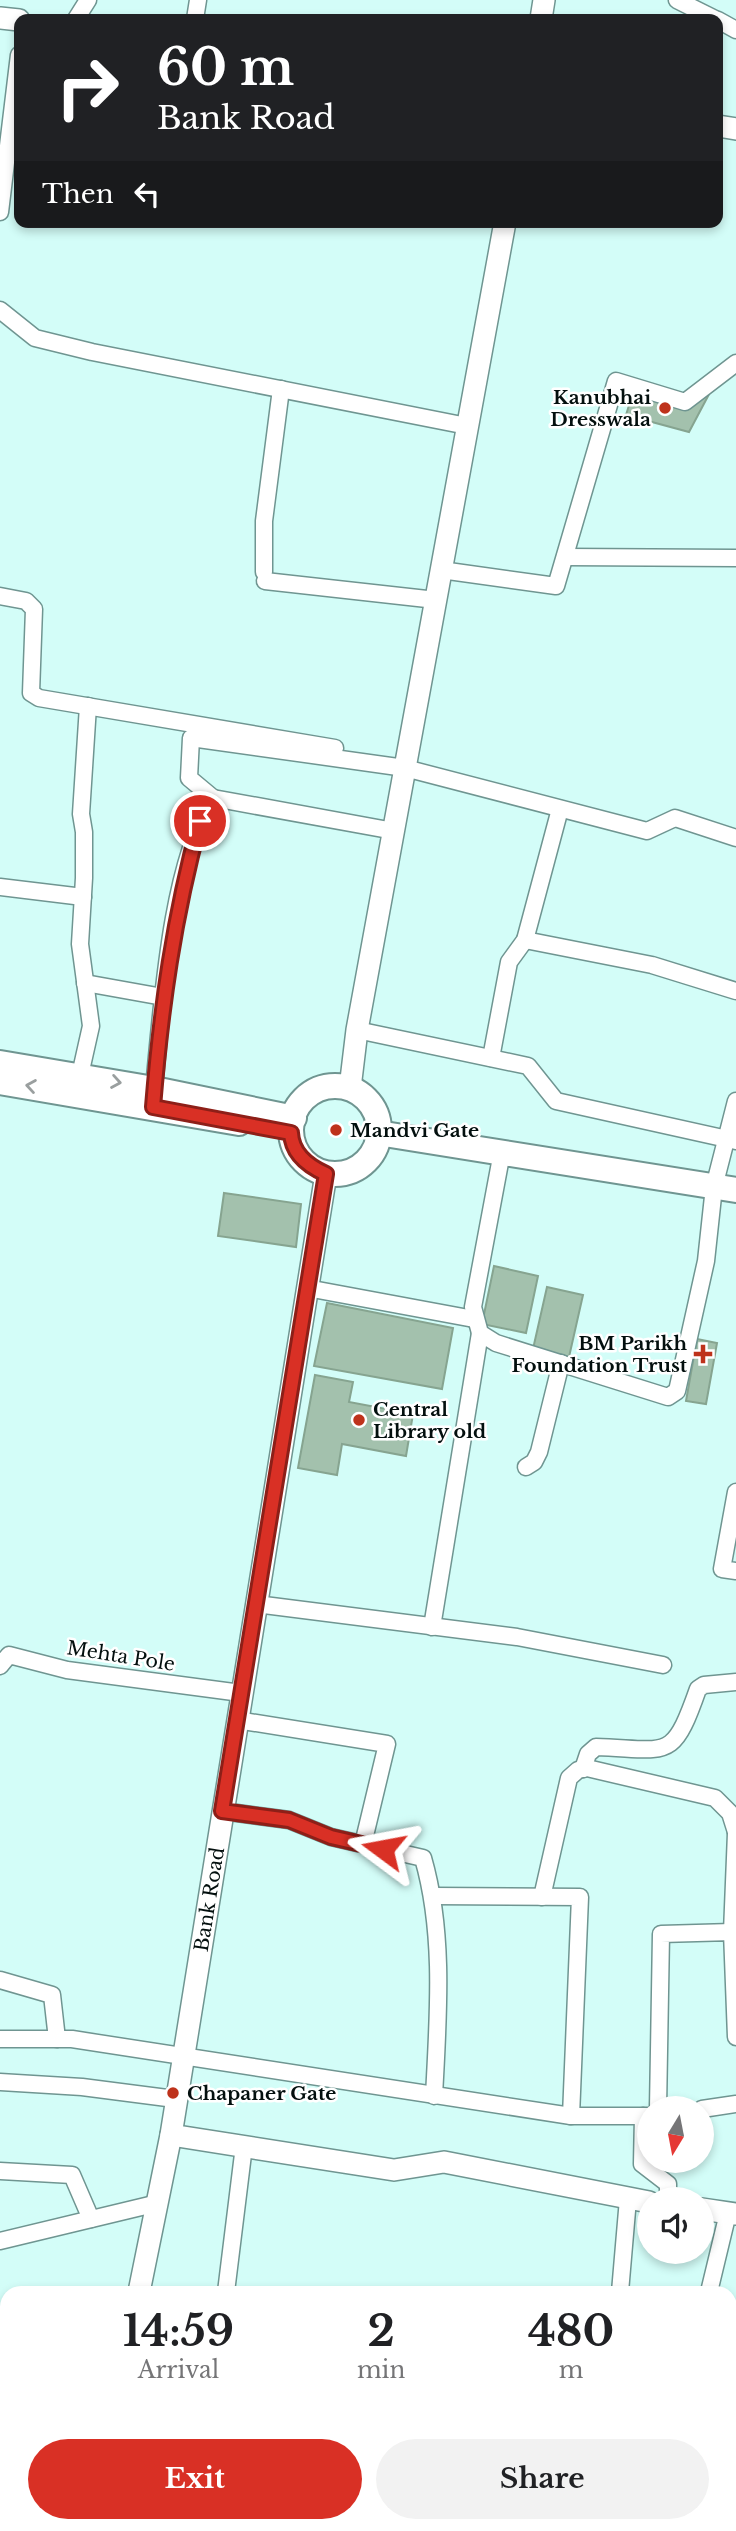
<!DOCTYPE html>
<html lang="en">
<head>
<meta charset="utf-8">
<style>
  :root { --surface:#fff; --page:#f2f2f2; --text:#202124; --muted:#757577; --accent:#d93025 }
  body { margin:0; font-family:"Libre Baskerville",serif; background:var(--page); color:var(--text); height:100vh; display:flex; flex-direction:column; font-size:26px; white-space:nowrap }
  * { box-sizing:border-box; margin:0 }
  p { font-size:23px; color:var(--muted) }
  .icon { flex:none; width:38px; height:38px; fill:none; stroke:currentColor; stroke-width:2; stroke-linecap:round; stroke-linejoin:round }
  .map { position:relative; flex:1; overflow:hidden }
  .panel { position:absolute; left:0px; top:2286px; width:737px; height:247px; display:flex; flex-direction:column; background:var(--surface); border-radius:21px 21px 0 0; box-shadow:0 4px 10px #0003 }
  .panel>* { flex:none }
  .hud { position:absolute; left:14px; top:14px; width:709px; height:214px; border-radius:14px; box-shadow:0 4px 10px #0003; background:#202124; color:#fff; overflow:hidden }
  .needle { width:46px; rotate:190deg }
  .tools { position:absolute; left:637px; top:2096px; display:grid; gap:14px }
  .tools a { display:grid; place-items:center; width:77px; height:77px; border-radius:50%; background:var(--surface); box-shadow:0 4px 10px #0003; font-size:35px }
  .pin { position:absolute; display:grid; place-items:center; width:60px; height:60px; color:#fff; margin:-30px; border:4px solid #fff; border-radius:50%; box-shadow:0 2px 7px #0007 }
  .me { position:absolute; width:77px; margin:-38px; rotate:283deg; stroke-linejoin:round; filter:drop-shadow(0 0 5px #0008) }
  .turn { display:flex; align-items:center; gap:24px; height:147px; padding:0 28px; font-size:32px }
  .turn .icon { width:91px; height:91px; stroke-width:2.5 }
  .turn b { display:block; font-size:49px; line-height:60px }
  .then { display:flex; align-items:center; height:66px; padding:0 28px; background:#0003; gap:14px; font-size:26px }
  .eta { display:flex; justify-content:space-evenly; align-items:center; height:119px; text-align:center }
  .eta b { font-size:42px; font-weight:800; line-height:49px }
  .action { display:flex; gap:14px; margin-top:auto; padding:14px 28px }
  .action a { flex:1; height:80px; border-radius:42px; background:var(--accent); color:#fff; font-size:28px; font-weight:800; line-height:80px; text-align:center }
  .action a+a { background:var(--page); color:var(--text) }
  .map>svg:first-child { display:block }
  .building { fill:#a3c1ad; stroke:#86a490; stroke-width:2 }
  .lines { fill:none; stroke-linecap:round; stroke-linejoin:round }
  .street-casing { stroke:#6f9591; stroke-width:19 }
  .secondary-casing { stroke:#6f9591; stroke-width:24 }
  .primary-casing { stroke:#6f9591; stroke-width:28 }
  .street { stroke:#fff; stroke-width:16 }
  .secondary { stroke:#fff; stroke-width:21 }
  .primary { stroke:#fff; stroke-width:24 }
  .oneway { stroke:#9a9f9f }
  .route-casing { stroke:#8d1f18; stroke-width:18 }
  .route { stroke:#d93025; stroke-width:12 }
  .poi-dot { fill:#be321b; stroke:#fff; stroke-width:2.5 }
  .labels { text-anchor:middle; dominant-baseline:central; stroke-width:5; stroke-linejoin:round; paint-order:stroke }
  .poi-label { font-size:19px; font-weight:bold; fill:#030f0e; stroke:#fff; text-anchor:start }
  .street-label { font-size:19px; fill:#030f0e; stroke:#fff }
</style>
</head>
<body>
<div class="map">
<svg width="736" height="2531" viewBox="0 0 736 2531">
  <rect width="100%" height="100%" fill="#d3fdf8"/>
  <!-- building -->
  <g class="building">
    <polygon points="716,381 689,432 626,415 635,386 685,402"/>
    <polygon points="224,1193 301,1204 296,1247 218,1236"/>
    <polygon points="494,1266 538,1276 526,1333 482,1324"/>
    <polygon points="547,1287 583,1295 569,1357 533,1349"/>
    <polygon points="327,1303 453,1328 442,1389 314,1366"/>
    <polygon points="697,1339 717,1343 706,1404 686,1401"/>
    <polygon points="315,1375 353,1382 349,1402 413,1414 406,1456 342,1444 337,1475 298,1468"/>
  </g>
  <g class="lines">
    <!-- street casing -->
    <g class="street-casing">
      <g id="street">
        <polyline points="677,0 715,19"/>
        <polyline points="76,19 88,0"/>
        <polyline points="195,19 198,0"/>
        <polyline points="718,20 736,30"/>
        <polyline points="0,212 19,55"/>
        <polyline points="0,310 35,338 92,352 467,426"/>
        <polyline points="565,557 736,558"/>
        <polyline points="441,570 556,586 616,381 685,402 736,363"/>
        <polyline points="264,572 264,521 281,389"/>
        <polyline points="265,581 436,600"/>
        <polyline points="0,596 26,601 34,609 31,693 39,698 335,748"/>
        <polyline points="213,798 189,778 191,738 405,768 647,831 675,818 736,838"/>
        <polyline points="0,887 83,897"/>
        <polyline points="525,940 652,965 736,991"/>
        <polyline points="85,983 163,997"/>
        <polyline points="357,1030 528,1066 556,1101 736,1141"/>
        <polyline points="491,1058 509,962 525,940 560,809"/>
        <polyline points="78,1084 91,1026 80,944 84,878 84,832 81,814 88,706"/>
        <path d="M153 1097C162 1012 169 870 213 798L394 831"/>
        <polyline points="502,1152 473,1307 480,1333 496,1343 668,1397 677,1391 706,1261 714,1187 736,1101"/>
        <polyline points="307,1288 474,1319"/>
        <polyline points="526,1467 534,1462 539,1452 561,1363"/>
        <polyline points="736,1492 722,1569 736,1571"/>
        <polyline points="256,1604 517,1637 663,1665"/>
        <polyline points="432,1627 480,1333"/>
        <polyline points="0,1666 9,1655 67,1670 241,1693"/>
        <polyline points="237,1720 387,1744 363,1844"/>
        <path d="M583 1769 588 1754 596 1747C669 1749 672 1763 698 1689L704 1685 736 1682"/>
        <path d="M222 1811 289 1820 331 1837 423 1858C445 1934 438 2018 434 2096"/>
        <polyline points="434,1896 580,1897 571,2116"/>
        <polyline points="542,1897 569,1778 578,1770 587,1768 715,1798 730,1813 736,1832"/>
        <polyline points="732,1932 736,1833"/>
        <polyline points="0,1980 52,1995 57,2039"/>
        <polyline points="0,2039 72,2039 571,2116 649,2116"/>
        <polyline points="0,2082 82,2087 175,2099"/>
        <polyline points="658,2109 661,1934 732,1932 736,2037"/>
        <polyline points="702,2109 736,2104"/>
        <polyline points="643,2116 642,2164 668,2184 668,2200"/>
        <polyline points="0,2171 72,2175 91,2219"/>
        <polyline points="0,2241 158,2203"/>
        <polyline points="226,2292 244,2146"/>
        <polyline points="620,2292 628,2199"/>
        <polyline points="709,2292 728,2213"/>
        <polyline points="730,2381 736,2380"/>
        <polyline points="0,2495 7,2497"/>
        <polyline points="147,2531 151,2525"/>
        <polyline points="330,2531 330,2525"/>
        <polyline points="435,2531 435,2525"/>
        <polyline points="525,2531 527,2525"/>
        <polyline points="654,2531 656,2525"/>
      </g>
    </g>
    <!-- secondary casing -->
    <g class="secondary-casing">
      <g id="secondary">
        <polyline points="0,18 19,20"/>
        <polyline points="541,19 544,0"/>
        <polyline points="718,126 736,129"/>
        <polyline points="350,1088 357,1030 505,222"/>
        <polyline points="171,2135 394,2170 444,2162 649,2202"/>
        <polyline points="702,2209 736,2214"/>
        <path id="s1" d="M139 2292 171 2135 326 1174"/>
        <polyline points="95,2531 96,2525"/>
      </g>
    </g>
    <!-- primary casing -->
    <g class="primary-casing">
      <g id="primary">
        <polyline points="0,1063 154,1089 294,1118"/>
        <polyline points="0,1082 239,1123"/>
        <circle cx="335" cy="1130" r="44"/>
        <polyline points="378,1133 736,1190"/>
      </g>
    </g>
    <!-- street -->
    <use href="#street" class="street"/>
    <!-- secondary -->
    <use href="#secondary" class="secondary"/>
    <!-- primary -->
    <use href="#primary" class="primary"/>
  </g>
  <!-- one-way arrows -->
  <defs><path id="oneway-chevron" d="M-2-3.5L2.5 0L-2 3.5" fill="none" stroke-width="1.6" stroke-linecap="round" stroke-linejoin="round" transform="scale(1.75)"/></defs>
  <g class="oneway">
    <use href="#oneway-chevron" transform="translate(116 1082) rotate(10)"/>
    <use href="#oneway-chevron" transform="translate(31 1086) rotate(-171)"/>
  </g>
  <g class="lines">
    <!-- route casing -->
    <g class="route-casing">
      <path id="route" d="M200 821C174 916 161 1008 153 1107L291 1133C292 1154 308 1166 326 1174L222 1811 289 1820 331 1837 383 1849"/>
    </g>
    <!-- route -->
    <use href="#route" class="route"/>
  </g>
  <!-- markers -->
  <g class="poi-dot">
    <circle cx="665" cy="408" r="7"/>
    <circle cx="336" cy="1130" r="7"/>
    <path d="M699.5 1343.5h7v7h7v7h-7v7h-7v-7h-7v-7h7z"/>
    <circle cx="359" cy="1420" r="7"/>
    <circle cx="173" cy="2093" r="7"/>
  </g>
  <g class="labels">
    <!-- poi labels -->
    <g class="poi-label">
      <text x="651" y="397" text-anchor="end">Kanubhai<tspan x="651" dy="22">Dresswala</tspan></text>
      <text x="350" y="1130">Mandvi Gate</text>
      <text x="687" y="1343" text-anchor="end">BM Parikh<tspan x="687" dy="22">Foundation Trust</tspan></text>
      <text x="373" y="1409">Central<tspan x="373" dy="22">Library old</tspan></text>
      <text x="187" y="2093">Chapaner Gate</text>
    </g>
    <!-- street labels -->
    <g class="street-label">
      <text transform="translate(121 1656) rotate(9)">Mehta Pole</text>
      <text stroke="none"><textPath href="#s1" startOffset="399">Bank Road</textPath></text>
    </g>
  </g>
</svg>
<div class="tools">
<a><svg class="needle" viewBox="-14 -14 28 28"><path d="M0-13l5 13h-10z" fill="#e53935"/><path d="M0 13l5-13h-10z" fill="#757577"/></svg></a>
<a><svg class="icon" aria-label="sound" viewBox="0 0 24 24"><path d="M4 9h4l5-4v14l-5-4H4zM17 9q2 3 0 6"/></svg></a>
</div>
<div class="pin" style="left:200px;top:821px;background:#d93025"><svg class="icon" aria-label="arrive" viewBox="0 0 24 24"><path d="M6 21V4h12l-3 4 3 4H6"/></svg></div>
<svg class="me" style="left:383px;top:1849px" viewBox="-20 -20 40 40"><path d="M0-17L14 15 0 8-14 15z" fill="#d93025" stroke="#fff" stroke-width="4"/></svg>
<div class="hud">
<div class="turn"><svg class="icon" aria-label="right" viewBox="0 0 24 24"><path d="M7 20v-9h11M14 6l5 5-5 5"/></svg><div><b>60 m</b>Bank Road</div></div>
<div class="then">Then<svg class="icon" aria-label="left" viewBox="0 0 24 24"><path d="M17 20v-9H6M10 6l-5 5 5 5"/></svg></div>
</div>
<section class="panel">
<div class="eta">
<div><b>14:59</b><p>Arrival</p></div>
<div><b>2</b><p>min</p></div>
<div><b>480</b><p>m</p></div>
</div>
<div class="action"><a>Exit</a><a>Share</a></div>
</section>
</div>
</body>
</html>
